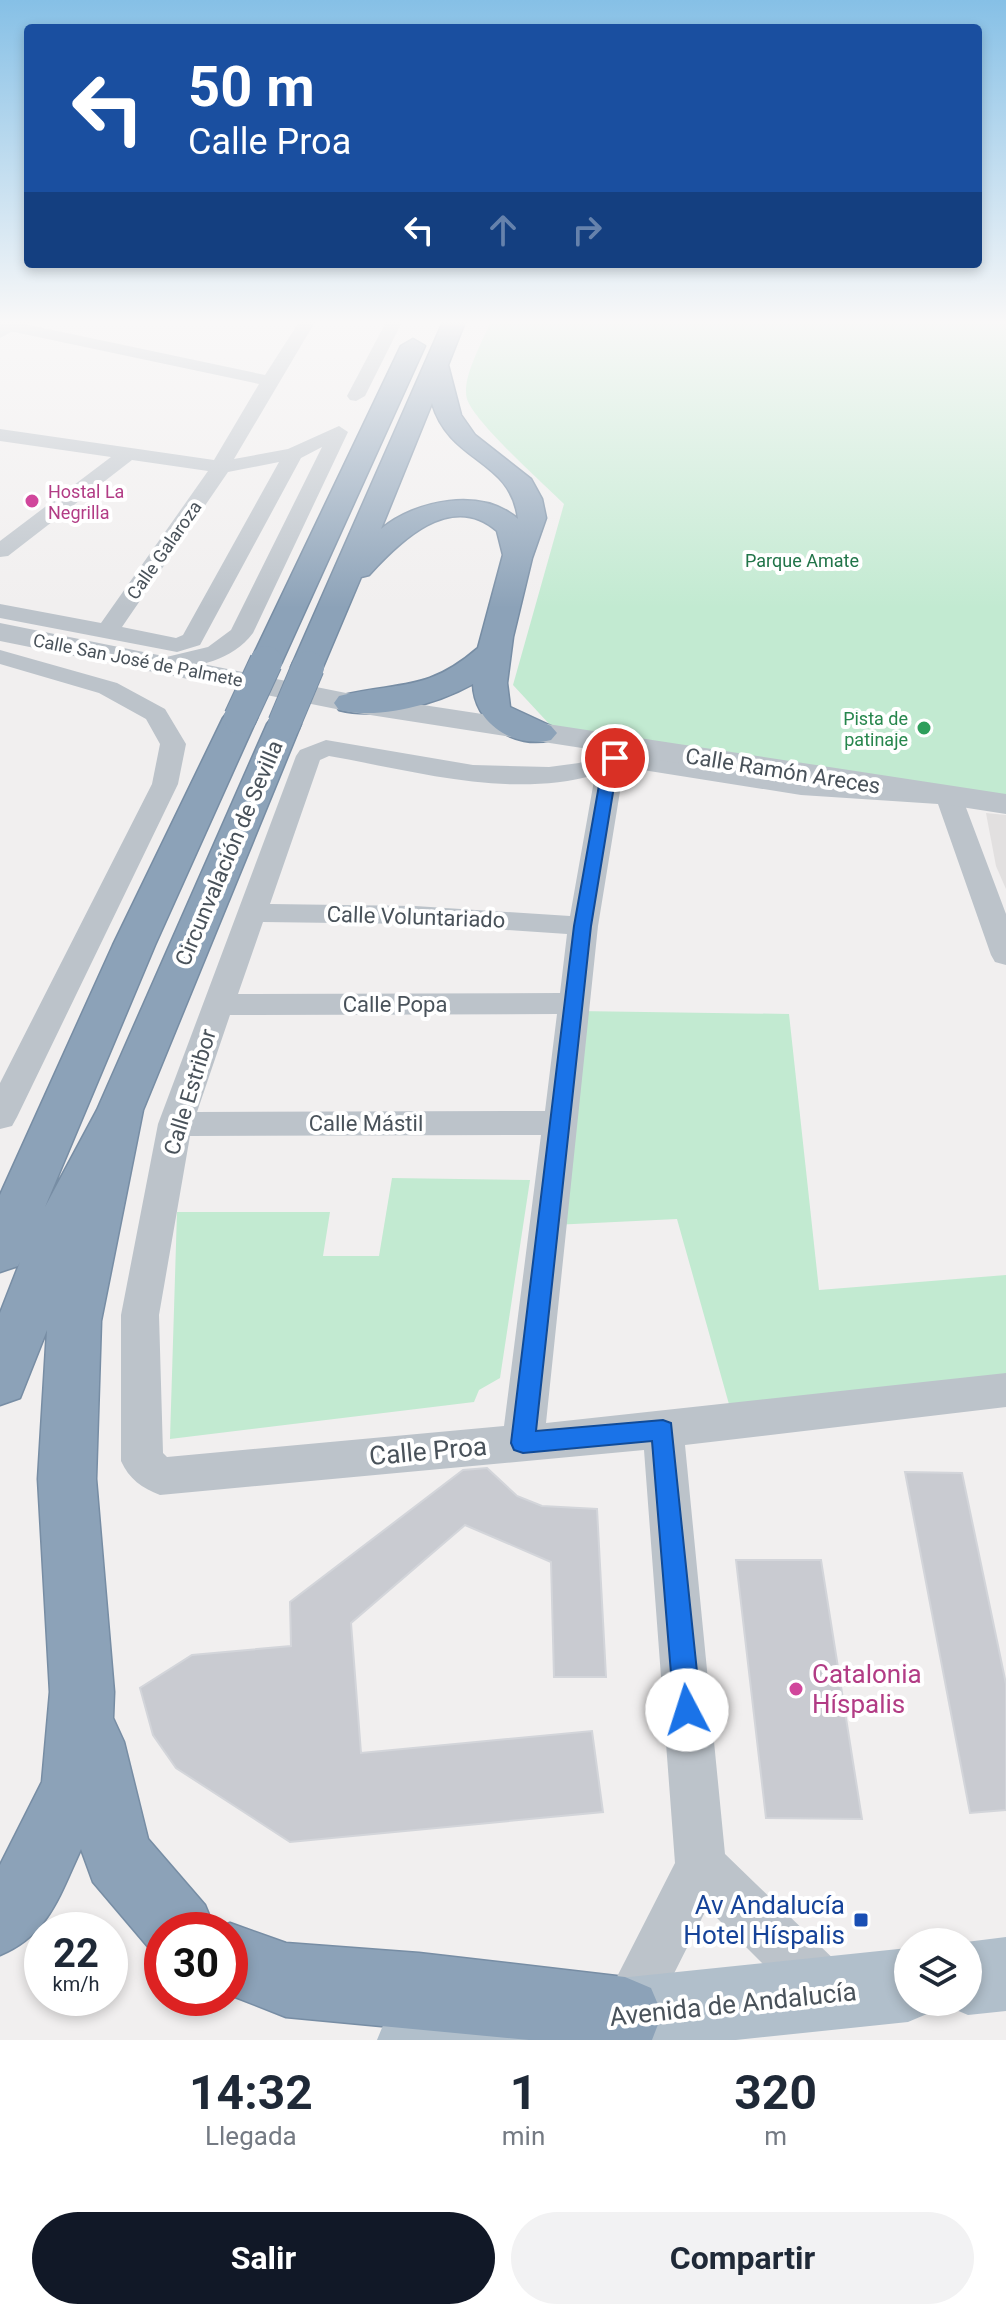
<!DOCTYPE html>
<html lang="es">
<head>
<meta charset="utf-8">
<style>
  :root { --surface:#fff; --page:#f2f2f3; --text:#1f2937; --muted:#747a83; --accent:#111827 }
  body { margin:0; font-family:Roboto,sans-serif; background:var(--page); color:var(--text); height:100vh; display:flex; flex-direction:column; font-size:30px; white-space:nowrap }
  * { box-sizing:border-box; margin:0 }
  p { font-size:26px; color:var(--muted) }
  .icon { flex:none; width:44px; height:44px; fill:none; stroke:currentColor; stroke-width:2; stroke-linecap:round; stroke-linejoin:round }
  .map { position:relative; height:2040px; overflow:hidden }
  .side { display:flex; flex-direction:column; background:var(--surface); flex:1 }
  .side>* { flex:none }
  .top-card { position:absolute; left:24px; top:24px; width:958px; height:244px; border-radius:8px; box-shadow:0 4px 12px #0003; background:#1a4fa0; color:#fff; overflow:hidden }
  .tools { position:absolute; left:894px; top:1928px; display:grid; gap:16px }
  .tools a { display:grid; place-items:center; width:88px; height:88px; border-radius:50%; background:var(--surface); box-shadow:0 4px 12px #0003; font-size:40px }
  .speed { position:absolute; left:24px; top:1912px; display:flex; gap:16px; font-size:40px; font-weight:700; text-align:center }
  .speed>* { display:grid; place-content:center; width:104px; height:104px; border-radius:50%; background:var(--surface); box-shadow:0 4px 12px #0003; line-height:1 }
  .speed small { font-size:20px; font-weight:400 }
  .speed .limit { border:12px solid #d22; background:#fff; color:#111 }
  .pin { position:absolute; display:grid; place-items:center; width:68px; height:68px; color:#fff; margin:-34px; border:4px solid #fff; border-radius:50%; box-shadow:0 2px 8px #0007 }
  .me { position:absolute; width:88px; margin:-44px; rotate:355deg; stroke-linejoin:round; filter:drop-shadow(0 0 6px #0008) }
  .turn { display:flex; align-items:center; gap:28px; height:168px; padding:0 32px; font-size:36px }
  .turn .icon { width:104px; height:104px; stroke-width:2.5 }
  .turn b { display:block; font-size:56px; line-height:68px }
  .lanes { display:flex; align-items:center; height:76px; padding:0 32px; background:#0003; justify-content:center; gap:40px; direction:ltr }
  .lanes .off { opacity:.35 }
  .eta { display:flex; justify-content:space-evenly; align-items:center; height:136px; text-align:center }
  .eta b { font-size:48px; font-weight:700; line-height:56px }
  .action { display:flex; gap:16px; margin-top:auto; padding:16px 32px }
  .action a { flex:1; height:92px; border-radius:48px; background:var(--accent); color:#fff; font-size:32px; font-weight:700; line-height:92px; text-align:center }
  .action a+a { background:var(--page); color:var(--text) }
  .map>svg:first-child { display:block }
  .education { fill:#e2e0e0 }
  .green { fill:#c2ead1 }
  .building { fill:#c9cbd1; stroke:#d3d5da; stroke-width:2 }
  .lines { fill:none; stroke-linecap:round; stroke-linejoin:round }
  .motorway-casing { stroke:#778da4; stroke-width:3 }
  .minor { fill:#bcc3ca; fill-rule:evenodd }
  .tertiary { fill:#bcc3ca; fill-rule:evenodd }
  .primary { fill:#b1bfcb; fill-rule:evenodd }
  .motorway { fill:#8ca2b8; fill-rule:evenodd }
  .motorway-bridge-casing { stroke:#778da4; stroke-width:34; stroke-linecap:butt }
  .motorway-bridge { stroke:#8ca2b8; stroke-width:32 }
  .route { fill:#1a73e8; stroke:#114b97; stroke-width:2 }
  .hotel-dot { fill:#d1479c; stroke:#fff; stroke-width:3 }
  .leisure-dot { fill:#2e9e5b; stroke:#fff; stroke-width:3 }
  .transit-dot { fill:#1a4fb4; stroke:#fff; stroke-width:3 }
  .labels { text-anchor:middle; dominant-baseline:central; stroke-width:8; stroke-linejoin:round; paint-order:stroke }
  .far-hotel-label { font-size:18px; fill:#b23c85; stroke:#fff; text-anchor:start }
  .far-street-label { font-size:18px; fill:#49525a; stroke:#fff }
  .far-park-label { font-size:18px; fill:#217449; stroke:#fff }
  .far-leisure-label { font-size:18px; fill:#27864d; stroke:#fff; text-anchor:end }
  .street-label { font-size:22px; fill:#49525a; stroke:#fff }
  .near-street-label { font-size:26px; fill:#49525a; stroke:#fff }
  .near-hotel-label { font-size:26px; fill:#b23c85; stroke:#fff; text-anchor:start }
  .near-transit-label { font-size:26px; fill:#164399; stroke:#fff; text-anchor:end }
</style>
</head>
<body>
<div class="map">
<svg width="1006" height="2040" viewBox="0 0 1006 2040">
  <rect width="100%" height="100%" fill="#f1efef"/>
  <!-- education -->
  <polygon class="education" points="986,813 1006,815 1006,889 996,866"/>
  <!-- green -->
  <g class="green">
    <path d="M490 322H1006V795L552 727 513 685 564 504C543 483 475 423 467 399 461 378 483 342 490 322Z"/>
    <polygon points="577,1011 789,1014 819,1290 1006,1275 1006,1390 734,1422 677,1219 553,1225"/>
    <polygon points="392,1178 530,1180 500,1378 479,1390 474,1402 170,1439 177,1212 330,1212 323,1256 379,1256"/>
  </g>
  <!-- building -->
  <g class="building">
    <polygon points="487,1468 517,1496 542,1506 597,1509 606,1677 554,1677 551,1562 465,1525 351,1623 361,1753 592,1731 603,1812 290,1842 176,1768 153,1735 140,1688 192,1655 291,1646 290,1602 463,1470"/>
    <polygon points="905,1472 962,1473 1006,1684 1006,1810 970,1813"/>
    <polygon points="736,1560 821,1560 862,1819 766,1818"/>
  </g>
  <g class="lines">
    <!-- motorway casing -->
    <g class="motorway-casing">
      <g id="motorway">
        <path d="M443 322H465L448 365 461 415 475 435 531 479 542 499 546 518 532 558 513 637 507 683 510 707 551 726 557 733 551 740C515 749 474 724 473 684 437 704 380 720 339 710L334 703 339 696C399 681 426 693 478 648L503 555 497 531C451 490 399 542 369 575L361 577 320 674 308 677 296 674 291 667ZM432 403C450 464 511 458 518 519 481 487 416 500 381 529Z"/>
        <polygon points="413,339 425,346 282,662 278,669 266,672 254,669 250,662 401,346"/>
        <path d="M240 708 252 711 257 718 155 945 45 1207 97 1110 267 724 272 717 284 714 296 717 301 724 143 1110 101 1321 96 1479 114 1692 113 1718 124 1742 148 1839 205 1905 215 1929 230 1923 286 1943 419 1953 625 1977 651 1988 662 2014 652 2040H529L286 2017 230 1995V1930H162V1959L155 1955 93 1882 81 1849C60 1894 49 1935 0 1955V1865L42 1782 50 1692 38 1479 47 1330 20 1398 0 1405V1313L20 1262 18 1266 0 1272V1195L113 945 223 718 228 711Z"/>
      </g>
    </g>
    <!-- minor -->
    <g class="minor">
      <path d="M0 322H15L265 375 299 322H315L234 459 288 449 339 426 348 432 253 633C232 661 198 666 166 671L154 664 158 659 208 647 231 630 322 447 301 458 200 645 177 652 0 618V604L101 623 208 471 132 460 8 556 0 557V541L111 457 0 441V429L214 460 259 384 0 329ZM279 462 183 635 176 638 122 627 228 472Z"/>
      <polygon points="386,322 402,322 365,396 356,401 350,400 347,396"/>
      <polygon points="0,650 117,683 165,709 186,744 178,784 17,1117 12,1126 0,1129 0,1083 152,784 160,744 146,719 99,693 0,664"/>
      <path d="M326 740 473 765 549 767 579 763 615 750 801 779 949 789 959 791 962 797 1006 914V965L995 962 991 955 938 804 801 795 624 767 598 926 546 1423 1006 1373V1407L685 1445 725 1854 846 1971 854 1990 846 2009 827 2017 808 2009 707 1908 644 2033 628 2040 606 2033 598 2014 675 1863 644 1450 160 1495C142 1488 129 1479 121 1461V1315L158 1124 296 756 300 750ZM329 756C415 771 508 799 595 775L570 916 415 906 270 904 320 760ZM263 922 415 924 567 934 560 993 238 994ZM557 1014 545 1111 197 1112 230 1015ZM541 1135 504 1426 167 1457 163 1453 159 1315 190 1136Z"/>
    </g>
    <!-- tertiary -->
    <g class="tertiary">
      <polygon points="3,322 30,322 0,338 0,324"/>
      <polygon points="0,623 351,694 1006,794 1006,814 351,712 0,641"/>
    </g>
    <!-- primary -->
    <g class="primary">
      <polygon points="1006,1937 1006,2011 968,2015 942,2004 968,2002 966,1942"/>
      <polygon points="908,1948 908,2002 938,2002 934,2011 908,2022 736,2040 572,2040 563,2017 574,1991 600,1980"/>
      <polygon points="524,1989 551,2000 562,2027 556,2040 377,2040 388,2013 415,2002"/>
    </g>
    <!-- motorway -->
    <use href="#motorway" class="motorway"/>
    <!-- motorway-bridge casing -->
    <g class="motorway-bridge-casing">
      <g id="motorway-bridge">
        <polyline points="240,718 266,662"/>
        <polyline points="284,724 308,667"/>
      </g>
    </g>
    <!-- motorway-bridge -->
    <use href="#motorway-bridge" class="motorway-bridge"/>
  </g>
  <!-- sky -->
  <linearGradient id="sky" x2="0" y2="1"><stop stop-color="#86c0e6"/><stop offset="0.53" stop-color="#f9f8f8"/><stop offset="1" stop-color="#f9f8f8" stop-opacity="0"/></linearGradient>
  <rect width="1006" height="608" fill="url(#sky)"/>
  <!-- route -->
  <polygon class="route" points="615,754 623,758 616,774 591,926 536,1431 663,1420 671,1423 701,1710 697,1719 687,1723 678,1719 674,1710 652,1441 523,1453 514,1450 511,1443 574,926 601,774 610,755"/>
  <!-- markers -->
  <g class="hotel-dot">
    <circle cx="32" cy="501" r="8"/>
    <circle cx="796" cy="1689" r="8"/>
  </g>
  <circle class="leisure-dot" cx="924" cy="728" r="8"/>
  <rect class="transit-dot" x="853" y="1912" width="16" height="16" rx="4"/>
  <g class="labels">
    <!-- far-hotel labels -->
    <g class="far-hotel-label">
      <text x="48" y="491">Hostal La<tspan x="48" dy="21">Negrilla</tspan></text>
    </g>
    <!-- far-street labels -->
    <g class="far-street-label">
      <text transform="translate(164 550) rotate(-55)">Calle Galaroza</text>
      <text transform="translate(138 660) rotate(11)">Calle San José de Palmete</text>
    </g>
    <!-- far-park labels -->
    <g class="far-park-label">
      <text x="802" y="560">Parque Amate</text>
    </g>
    <!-- far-leisure labels -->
    <g class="far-leisure-label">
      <text x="908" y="718">Pista de<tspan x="908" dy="21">patinaje</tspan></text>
    </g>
    <!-- street labels -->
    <g class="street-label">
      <text transform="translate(783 771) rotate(9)">Calle Ramón Areces</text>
      <text transform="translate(229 853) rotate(-67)">Circunvalación de Sevilla</text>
      <text transform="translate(416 917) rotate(2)">Calle Voluntariado</text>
      <text x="395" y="1004">Calle Popa</text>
      <text transform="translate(190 1092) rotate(-73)">Calle Estribor</text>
      <text x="366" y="1123">Calle Mástil</text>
    </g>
    <!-- near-street labels -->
    <g class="near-street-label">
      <text transform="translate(428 1451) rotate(-5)">Calle Proa</text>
      <text transform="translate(733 2004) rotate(-6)">Avenida de Andalucía</text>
    </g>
    <!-- near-hotel labels -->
    <g class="near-hotel-label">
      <text x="812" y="1674">Catalonia<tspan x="812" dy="30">Híspalis</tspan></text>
    </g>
    <!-- near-transit labels -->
    <g class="near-transit-label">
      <text x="845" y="1905">Av Andalucía<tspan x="845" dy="30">Hotel Híspalis</tspan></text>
    </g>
  </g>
</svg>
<div class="tools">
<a><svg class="icon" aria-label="layers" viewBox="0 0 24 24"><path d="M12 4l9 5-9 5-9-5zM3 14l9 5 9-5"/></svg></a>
</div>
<div class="speed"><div>22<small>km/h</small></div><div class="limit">30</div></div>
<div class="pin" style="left:615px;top:758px;background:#d93025"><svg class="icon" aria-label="arrive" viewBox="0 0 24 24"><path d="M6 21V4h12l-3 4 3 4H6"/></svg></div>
<svg class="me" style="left:687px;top:1710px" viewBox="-20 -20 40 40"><circle r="19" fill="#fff"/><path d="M0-13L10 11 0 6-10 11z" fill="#1a73e8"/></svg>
<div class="top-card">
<div class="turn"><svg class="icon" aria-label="left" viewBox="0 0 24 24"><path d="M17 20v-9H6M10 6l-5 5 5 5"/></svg><div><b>50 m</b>Calle Proa</div></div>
<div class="lanes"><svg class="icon" aria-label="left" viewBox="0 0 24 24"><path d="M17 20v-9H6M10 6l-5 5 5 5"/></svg><svg class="icon off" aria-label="ahead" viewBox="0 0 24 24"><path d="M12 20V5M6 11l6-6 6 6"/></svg><svg class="icon off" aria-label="right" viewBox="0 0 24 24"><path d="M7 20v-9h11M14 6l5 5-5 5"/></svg></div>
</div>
</div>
<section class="side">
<div class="eta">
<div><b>14:32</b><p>Llegada</p></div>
<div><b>1</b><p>min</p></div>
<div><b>320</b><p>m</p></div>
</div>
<div class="action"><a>Salir</a><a>Compartir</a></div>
</section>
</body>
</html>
